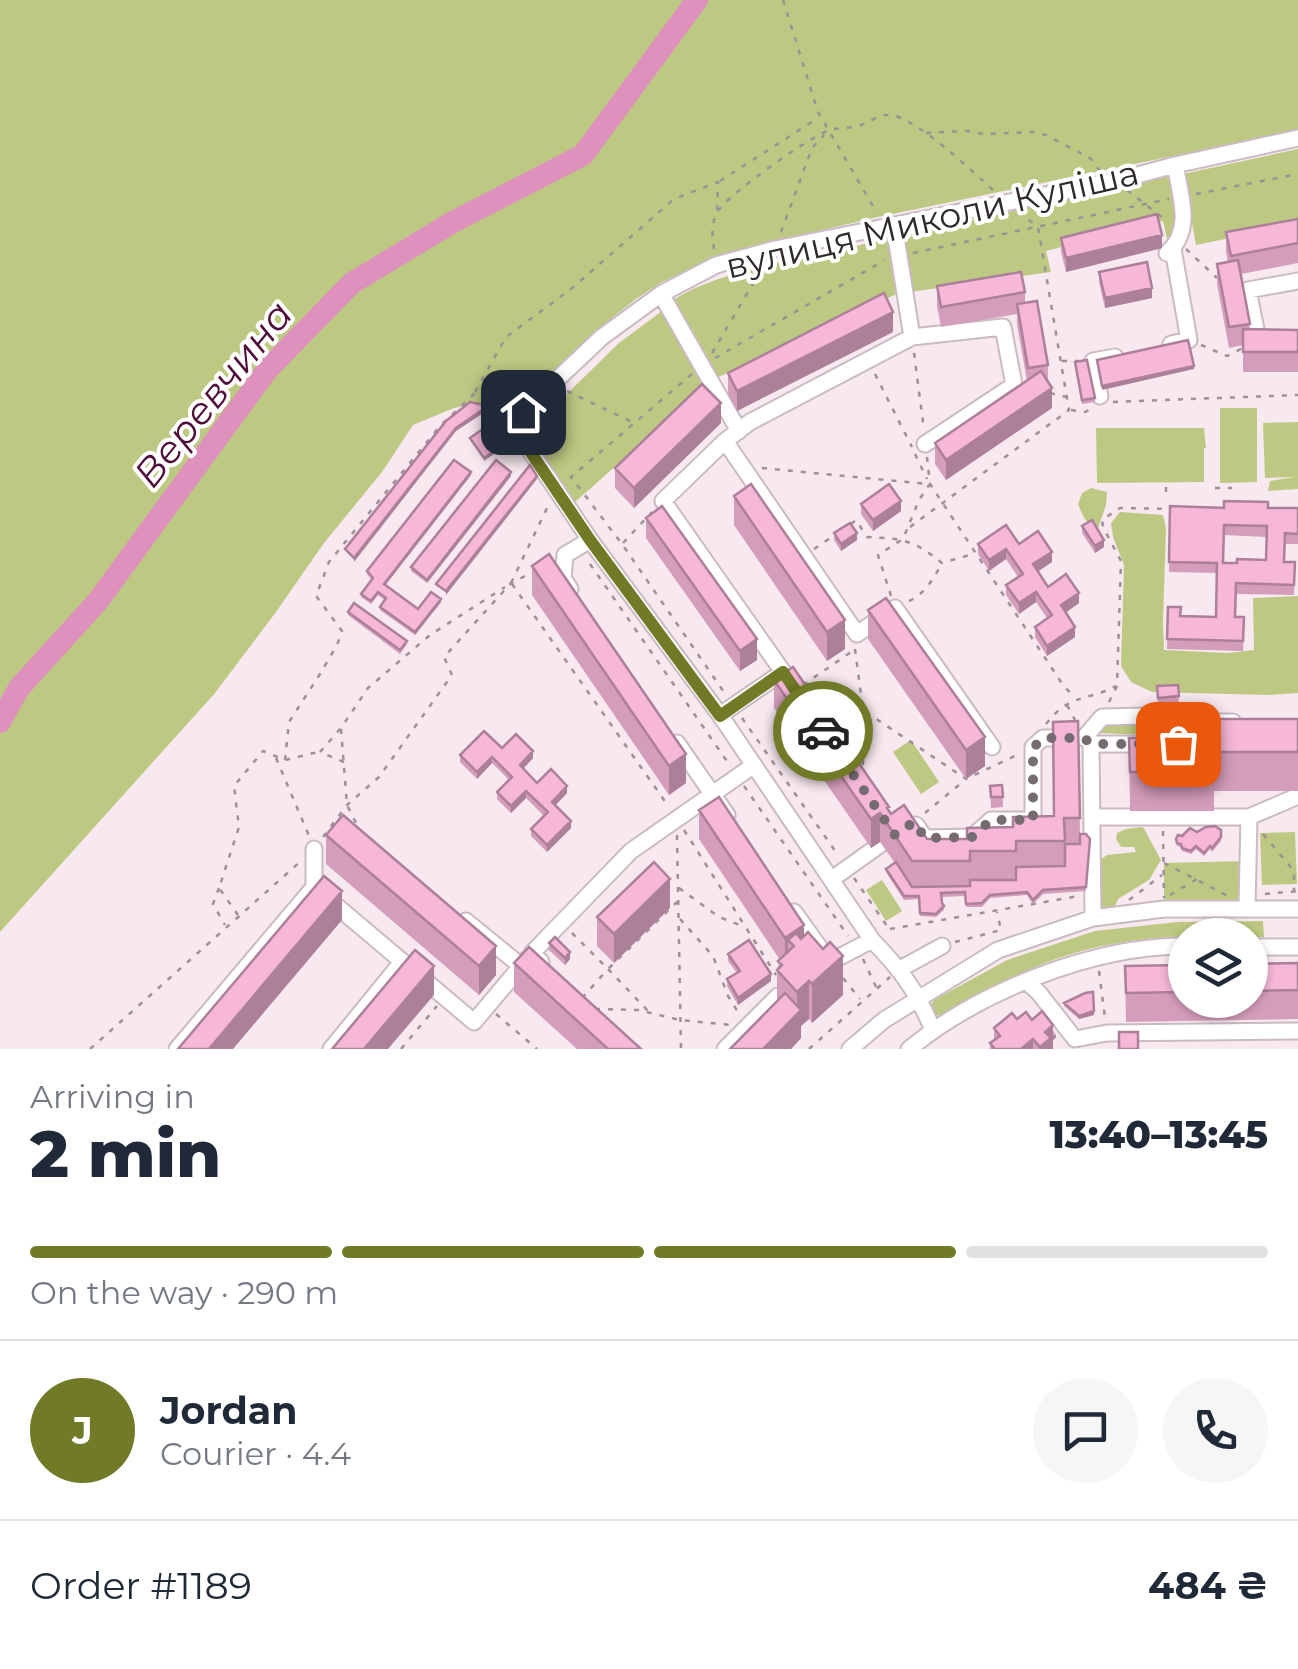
<!DOCTYPE html>
<html lang="en">
<head>
<meta charset="utf-8">
<style>
  :root { --surface:#fff; --page:#f6f6f7; --text:#1f2937; --muted:#747a83; --line:#e0e1e3; --accent:#717b27 }
  body { margin:0; font-family:Montserrat,sans-serif; background:var(--page); color:var(--text); height:100vh; display:flex; flex-direction:column; font-size:38px; white-space:nowrap }
  * { box-sizing:border-box; margin:0 }
  p { font-size:32px; color:var(--muted) }
  .icon { flex:none; width:55px; height:55px; fill:none; stroke:currentColor; stroke-width:2; stroke-linecap:round; stroke-linejoin:round }
  .map { position:relative; height:1049px; overflow:hidden }
  .side { display:flex; flex-direction:column; background:var(--surface); flex:1 }
  .side>* { flex:none }
  .controls { position:absolute; left:1168px; top:918px; display:grid; gap:20px }
  .controls a { display:grid; place-items:center; width:100px; height:100px; border-radius:50%; background:var(--surface); box-shadow:0 2px 8px #0004; font-size:50px }
  .pin { position:absolute; display:grid; place-items:center; width:85px; height:85px; color:#fff; margin:-42px; border-radius:20px; box-shadow:0 5px 15px #0006 }
  .courier { position:absolute; display:grid; place-items:center; width:100px; height:100px; margin:-50px; border:8px solid #717b27; border-radius:50%; background:#fff; color:#222; box-shadow:0 2px 12px #0007 }
  .overview em { font-style:normal; font-weight:800 }
  .overview div { display:flex; flex-direction:column-reverse }
  .overview { display:flex; align-items:center; justify-content:space-between; height:170px; padding:0 30px }
  h1 { font-size:65px; font-weight:800; line-height:75px }
  .bar { display:grid; grid-template-columns:repeat(4,1fr); gap:15px 10px; align-content:center; height:120px; padding:0 30px }
  .bar i { height:12px; border-radius:8px; background:var(--line) }
  .bar .active { background:var(--accent) }
  .bar p { grid-column:span 4 }
  .line { display:flex; align-items:center; gap:25px; padding:0 30px; border-top:2px solid var(--line) }
  .line div { flex:1 }
  .round { display:grid; place-items:center; flex:none; width:105px; height:105px; border-radius:52px; background:var(--page) }
  .map>svg:first-child { display:block }
  .green { fill:#bdc982 }
  .lines { fill:none; stroke-linecap:round; stroke-linejoin:round }
  .river { stroke:#de91bc; stroke-width:22 }
  .minor-casing { stroke:#cabbc3; stroke-width:19 }
  .path { stroke:#9c9197; stroke-width:2.5; stroke-dasharray:5 8; stroke-linecap:butt }
  .minor { stroke:#fff; stroke-width:15 }
  .wall { fill:#d49dbb; fill-rule:evenodd }
  .shaded-wall { fill:#ac8098 }
  .building { fill:#f6b7d9; stroke:#ac8098; stroke-width:2.5; fill-rule:evenodd }
  .done { stroke:#756c71; stroke-width:10; stroke-dasharray:0 18 }
  .route { stroke:#717b27; stroke-width:12 }
  .labels { text-anchor:middle; dominant-baseline:central; stroke-width:8; stroke-linejoin:round; paint-order:stroke }
  .street-label { font-size:35px; fill:#2f292c; stroke:#fff }
  .water-label { font-size:38px; font-style:italic; fill:#510d3a; stroke:#fff }
</style>
</head>
<body>
<div class="map">
<svg width="1298" height="1049" viewBox="0 0 1298 1049">
  <rect width="100%" height="100%" fill="#f8e8f0"/>
  <path class="green" d="M0,0h1298v130l-420,87 -154,36 -62,29 -26,17 -23,18 -104,96 8,32 -3,2 -26,-37 -18,-5 -16,3 -41,17 -31,47 -58,71 -48,69 -61,81 -215,239z
    M1298,149v75l-102,21 -13,-71z
    M1171,176l8,45 -10,27 -6,-27 -117,30 5,21 -141,20 -7,-47 11,-12z
    M878,241l11,1 5,6 7,44 -189,88 -39,-71v-9c50,-32 146,-45 205,-59z
    M662,311l7,3 37,72 -132,117 -39,-57 -3,-11 3,-10 84,-82z
    M1220,408h37v74l-37,1z
    M1298,422v67l-30,2 2,-10 25,-4 -30,1 -2,-55z
    M1096,428h108l2,20h-2v34l-107,1z
    M1091,488l16,4 -1,13 -8,23c-13,-3 -15,-13 -20,-24l4,-11z
    M1120,512l43,3 3,13 -3,93 1,29 64,3 26,-3 -1,-52 45,-2v97l-29,2 -117,-3 -21,-10 -10,-16 3,-101 -11,-28 -2,-14z
    M1182,718l-1,7c-22,12 -56,9 -80,8l1,-13z
    M911,740l28,42 -18,12 -28,-42z
    M1143,827l18,33 -12,20 -31,19 -4,10 -13,2 -4,-9v-40l10,-7 29,-3 -2,-5h-13l-5,-8 1,-6 9,-4z
    M1295,832l2,52 -35,1 -2,-52z
    M1246,861l1,46 -83,2v-46z
    M882,880l20,31 -16,10 -20,-31z
    M1263,921l1,16h-14v-2h-65v2c-48,0 -102,10 -147,29 -34,14 -66,33 -99,50l-8,-3 -1,-7 4,-6 73,-40 88,-29 82,-9z"/>
  <g class="lines">
    <path class="river" d="M0,722l19,-34 79,-87 169,-231 85,-87 101,-61 130,-67 114,-155"/>
    <defs>
      <path id="minor" d="M894,225l18,112
        M1167,253c27,-22 13,-59 8,-88
        M1298,281l-50,9 11,54 39,-4
        M661,294l78,137
        M1171,344l18,-4 -16,-91
        M1100,396l-7,-35 22,-4
        M725,441l25,-19 162,-85 91,-10 11,58 -89,59
        M570,589l-7,-11 2,-23 25,-15
        M783,672l-120,-171 62,-60 132,193 38,-26 97,139
        M720,715l63,-43 5,7
        M1084,738l18,-21 87,-2 9,7
        M677,743l50,72
        M1092,817h157
        M916,825l9,13 47,-1 19,-17h42v-73l10,-9h26
        M832,879l63,-45
        M314,887l160,135 53,-63
        M1247,907l2,-90 49,-21
        M794,912l36,50 42,-22
        M1093,918l-2,-174h87l20,-22h35
        M466,921l55,45
        M1250,947h48
        M541,962l-9,-9 99,-102 123,-86
        M900,969l42,-23
        M1026,981l13,12 36,46 32,-6 191,-2
        M933,1030c-17,-40 -31,-59 -61,-90l-152,-225 -130,-175 -65,-97c-7,-13 -8,-25 3,-36l74,-70 59,-43 55,-29 59,-16 340,-68 60,-16 123,-27
        M177,1049l137,-162v-38
        M331,1049l71,-87
        M725,1049l53,-53
        M850,1049l34,-29 114,-70 95,-32 71,-9h134
        M909,1049c71,-58 184,-103 276,-103"/>
    </defs>
    <use href="#minor" class="minor-casing"/>
    <path class="path" d="M783,0l35,112 59,101
      M926,133l41,-2 16,3 52,-2 11,3 44,23 10,13
      M720,181l98,-63
      M1127,190l41,32
      M1196,194l102,-20
      M781,232l31,-84 12,-13
      M714,249c-2,-12 -3,-27 4,-38 11,-17 92,-75 112,-81 10,-3 21,-1 31,-5 9,-3 18,-11 29,-10 26,2 84,58 105,77
      M1186,249l31,29
      M913,253l256,-54
      M1201,345l26,11 16,-8
      M712,353l52,-88
      M914,353l10,77
      M715,358l170,-98
      M1062,361h17
      M692,374l-121,103 51,67 104,151
      M875,374l37,73
      M567,391l65,31
      M475,392l31,-55 65,-48 103,-90 44,-17 -1,29
      M1050,393l16,4
      M1113,402l185,-7
      M1071,410l14,2 6,-3
      M915,454l12,25
      M927,457l3,27 133,201 12,13
      M762,468l166,16
      M1166,487v11
      M1215,488h17
      M851,524l5,-4 11,17c35,2 46,2 75,26l31,-9
      M910,527l159,-117 -31,-183 -18,-14
      M623,543l29,-31
      M814,549l22,-15
      M590,564l141,203
      M511,583l38,-79
      M512,584l157,223
      M891,596l-13,-41 25,-16 16,-39 10,-15
      M909,601c16,-7 25,-23 33,-38
      M855,649l8,61 103,69 53,-25
      M803,685l51,-35
      M811,695l52,15v59
      M1109,702l8,-16 4,-125 -18,-34 -1,-7 18,-12 52,1
      M1067,705l8,15
      M742,718l96,137
      M1046,724c24,-31 39,-22 70,-38
      M341,729l6,76 12,24
      M276,758l34,80
      M285,760l4,-38 31,-48 17,-29 5,-14 -26,-35 13,-34 111,-136 35,-33 32,18
      M344,762l-24,-10 21,-24 27,-40 62,-53 75,-48
      M744,786l104,150
      M925,813l40,-33
      M684,830l92,145
      M1163,831l1,67
      M1263,834l31,37v19
      M677,835l4,214
      M323,837l24,-32 32,-28 73,-102 -8,-18 67,-74 22,-11
      M1164,863l64,33
      M854,878l35,51
      M219,888l-6,16 12,21
      M679,888l40,29 26,10
      M1265,894l33,-3
      M1170,895l27,-16
      M1129,900l33,-25
      M238,915l-19,-27 20,-61 -5,-41 29,-35 22,9 33,-8
      M680,919l33,37 15,40 13,21
      M890,929l189,-33
      M572,933l36,36 69,-67
      M955,942l46,-12 -4,-18
      M863,959l13,28
      M1099,971l6,47
      M843,978l17,21
      M582,998l26,-29 40,42
      M595,1009l43,1 42,10 50,5
      M496,1014l41,35
      M90,1049l211,-188
      M401,1049l36,-43
      M809,1049l81,-72"/>
    <use href="#minor" class="minor"/>
  </g>
  <path class="wall" d="M1298,219v44l-57,11 9,55 48,1v42h-55v-27l-14,3 -12,-64v-20l11,-2 -2,-10v-20z
    M1061,238l101,10 -96,24 -5,-20z
    M1099,272l53,26 -47,10 -6,-26z
    M937,286l88,6v11l23,62v17l4,26 -106,72 -11,-16v-21l92,-62 -10,-57v-10l-76,13 -4,-21z
    M893,332l-156,79 -9,-18v-20z
    M1075,365l20,33v4l-13,2z
    M721,423l-87,85 -19,-20v-20z
    M471,475l-86,110 33,24 23,-7 -26,33 -35,-25v-3l5,-7 -7,-5 -7,9 -10,-7v-3l11,-14 -5,-6v-3z
    M511,476l-84,107 -16,-12v-4z
    M734,496l111,153 -18,12 -93,-136z
    M861,504l40,7 -28,20 -12,-17z
    M1170,506l128,2v36h-13v18h10l-1,33 -58,-1 -1,23h9l-1,34 -76,-2 1,-42 12,9 36,1 1,-44 -48,-1zM1224,535l43,2 -1,23 -43,3z
    M646,518l111,142 -17,11 -94,-133z
    M1082,526l22,21 -9,6 -13,-20z
    M834,533l23,7 -16,11 -7,-11z
    M978,544h41l33,18 -14,9 10,16 31,16 -14,10 10,24 -28,19 -12,-19v-10l12,-9 -11,-16 -17,12 -13,-19v-10l12,-8 -12,-18 -17,12 -11,-17z
    M532,566l154,217 -17,12 -137,-200z
    M868,610l117,156 -19,13 -98,-140z
    M348,612l59,32 -7,10 -52,-39z
    M774,680l117,134 36,25h40l87,-23 24,-95 2,113h6v57l-43,3 -10,10 -6,-9 -37,3 -8,9h-16l-1,-11 -24,1 3,13 -8,7 -16,-1 -1,-17 -15,1 -18,-28v-3l9,-6 -15,-21 -9,6 -97,-140z
    M1178,685l1,22 -21,1 -1,-22z
    M1298,719v72h-84v20h-84l-1,-73h85z
    M502,748l31,10 -10,11 14,14 30,10 -12,12 16,23 -24,24 -16,-16v-7l13,-13 -18,-18 -15,15 -14,-14v-7l12,-12 -17,-17 -15,16 -17,-17v-7z
    M1002,785l1,22 -12,1 -1,-22z
    M699,810l105,126 39,59 -31,28 -3,-4 -8,7v12l-10,11h-61l47,-48v-31l3,-10 -81,-121z
    M1221,830v11l-9,11 -2,-3 -6,7 -8,-7 -5,5 -9,-3 -1,-4 -4,-1 -1,-4 6,-6z
    M326,835l170,140 -17,20 -153,-131z
    M670,908l-56,55 -17,-17v-29z
    M549,943l21,16 -5,6 -16,-15z
    M728,954l43,27 -33,24 -11,-19v-7l10,-6 -9,-12z
    M514,963l127,86h-64l-63,-57z
    M1298,963v56l-172,3 -1,-56 60,-1v35h65v-36z
    M1064,1003l30,12 -15,4 -15,-13z
    M1017,1019l36,11 3,7 -3,3v9h-63v-6l4,-3v-12z"/>
  <path class="shaded-wall" d="M1162,235v13l-96,24v-14z
    M1152,288v10l-47,10v-10z
    M893,312v20l-156,79v-20z
    M1194,366v3l-92,21v-4z
    M1052,388v20l-106,72v-20z
    M721,403v20l-87,85v-20z
    M488,406v4l-32,21 -102,131v-4l102,-130z
    M511,439v3l-27,19v-3z
    M471,472v3l-87,112v-3z
    M511,472v4l-84,107v-3z
    M537,476v3l-91,116v-4z
    M901,501v10l-28,20v-11z
    M857,533v7l-16,11v-7z
    M1104,540v7l-9,6v-7z
    M1006,549v10l-17,12v-11z
    M1052,552v10l-19,13v-11z
    M1036,592v10l-17,12v-11z
    M1079,593v10l-18,13v-11z
    M441,599v3l-26,33v-3z
    M845,620v29l-18,12v-29z
    M1075,627v10l-28,19v-10z
    M757,639v21l-17,11v-20z
    M985,737v29l-19,13v-29z
    M533,751v7l-13,14v-7z
    M686,754v29l-17,12v-29z
    M492,757v6l-15,16v-7z
    M567,786v7l-15,16v-7z
    M526,791v7l-15,15v-7z
    M880,813v29l-9,6v-29z
    M571,821v7l-24,24v-7z
    M670,879v29l-56,55v-29z
    M342,891v29l-109,129h-24z
    M804,925v29l-16,-14v25l-3,2v-29z
    M496,946v29l-17,20v-29z
    M570,952v7l-5,6v-7z
    M843,956v39l-31,28v-39z
    M434,966v29l-46,54h-24z
    M771,974v7l-33,24v-7z
    M809,981v38l-8,7v12l-10,11h-28l34,-35v-22z
    M1094,1011v4l-15,4v-3z
    M1053,1025v12l3,-3v3l-3,3v9h-13l5,-17z
    M1033,1039v10h-12z"/>
  <path class="building" d="M1157,214l5,21 -96,23 -5,-20z
    M1298,219v24l-67,13 -5,-24z
    M1238,260l12,64 -21,3 -12,-63z
    M1147,262l5,26 -47,10 -6,-26z
    M1021,272l4,20 -84,15 -4,-21z
    M884,293l9,19 -156,79 -9,-18z
    M1037,301l11,64 -20,3 -11,-64z
    M1243,329l55,1v22h-55z
    M1188,340l6,26 -92,20 -5,-26z
    M1087,360l8,38 -13,2 -7,-38z
    M1041,371l11,17 -106,72 -11,-17z
    M702,384l19,19 -87,85 -19,-20z
    M470,402l18,4 -32,22 -102,130 -9,-9 101,-128z
    M497,419l14,20 -27,19 -14,-20z
    M454,460l17,12 -87,112 34,25 13,-17 10,7 -26,33 -35,-25 6,-9 -8,-6 -7,9 -10,-7 12,-16 -6,-7z
    M496,460l15,12 -84,108 -16,-13z
    M530,465l7,11 -91,115 -10,-7z
    M751,484l94,136 -18,12 -93,-136z
    M889,484l12,17 -28,19 -12,-16z
    M1224,501l44,1v6h30v26l-13,-1 -1,29h11l-1,23 -58,-2 -1,34h9l-1,24 -76,-2 1,-32h13l-1,9 36,1 1,-54 -48,-1 1,-56 54,2zM1224,525l43,1 -1,34 -29,-1v4h-14z
    M662,506l95,133 -17,12 -94,-133z
    M1092,520l12,20 -9,6 -13,-20z
    M850,523l7,10 -16,11 -7,-11z
    M1006,525l13,19 19,-13 14,21 -19,12 15,23 18,-13 13,19 -18,12 14,22 -28,19 -12,-19 17,-12 -16,-23 -17,11 -13,-18 17,-11 -17,-25 -17,11 -11,-16z
    M549,554l137,200 -17,12 -137,-200z
    M886,598l99,139 -19,13 -98,-140z
    M354,603l53,38 -7,9 -52,-38z
    M793,667l96,140 -2,1 4,6 13,-9 23,34h40v-11l46,-1v-10l41,-1 -1,-94 25,-1 2,97h-16l1,23h-49v10h-46v10h-58l-32,-48 -9,6 -97,-139z
    M1178,685l1,11 -21,2 -1,-12z
    M1214,719h84v33h-84v20h-84l-1,-34h85z
    M484,731l18,17 14,-14 17,17 -13,14 17,18 14,-14 16,17 -15,16 19,19 -24,24 -16,-16 17,-17 -22,-21 -15,15 -14,-14 15,-15 -20,-20 -15,15 -17,-17z
    M1002,785l1,12h-12l-1,-11z
    M719,797l85,128 -19,13 -86,-128z
    M343,815l153,131 -17,20 -153,-131z
    M1215,826l6,4v7l-9,11 -2,-2 -6,7 -8,-7 -5,5 -9,-3 -1,-4 -4,-1 -1,-4 2,-4 4,1 8,-8 7,4 9,-5z
    M1080,834h6l4,5 -4,48 -43,3 -10,10 -6,-8 -37,3 -8,8 -16,1 -1,-12 -24,1 1,10 2,3 -8,8 -16,-1 -1,-17h-15l-18,-27 10,-7 16,25 58,-1v-6h46v-13l49,-1v-22h15z
    M654,862l16,17 -56,55 -17,-17z
    M324,876l18,15 -133,158h-31z
    M808,932l15,17 7,-7 13,14 -31,28 -3,-3 -12,11 -20,-22 5,-5 -4,-4 16,-15 -6,-6 8,-7 5,6z
    M555,937l15,15 -5,6 -16,-15z
    M749,940l22,34 -33,24 -11,-19 13,-8 -12,-17z
    M529,947l112,102h-33l-94,-86z
    M415,950l19,16 -70,83h-32z
    M1298,963v27l-48,1v-27z
    M1185,965v27l-59,1 -1,-27z
    M1093,992l1,19 -15,5 -15,-13 21,-10z
    M785,993l16,17 -38,39h-33z
    M1042,1011l11,14 -8,7 6,6 -11,9 -7,-8 -12,10h-26l-5,-6 10,-7 -6,-8 18,-15 5,6 9,-7 6,8z
    M1119,1032h19v17h-19z"/>
  <g class="lines">
    <path class="done" d="M823,731l72,104 19,-13 11,16 47,-1 19,-17h42v-72l10,-10h41l7,6h87"/>
    <path class="route" d="M523,412l-4,14 6,18 65,96 130,176 63,-44 40,59"/>
  </g>
  <g class="labels">
    <g class="street-label">
      <text transform="translate(932 219) rotate(-13)">вулиця Миколи Куліша</text>
    </g>
    <g class="water-label">
      <text transform="translate(213 394) rotate(-51)">Веревчина</text>
    </g>
  </g>
</svg>
<div class="controls">
<a><svg class="icon" aria-label="layers" viewBox="0 0 24 24"><path d="M12 4l9 5-9 5-9-5zM3 14l9 5 9-5"/></svg></a>
</div>
<div class="pin" style="left:1178px;top:744px;background:#ea580c"><svg class="icon" aria-label="bag" viewBox="0 0 24 24"><path d="M5 8h14l-1 12H6zM9 8a3 3 0 0 1 6 0"/></svg></div>
<div class="pin" style="left:523px;top:412px;background:#1f2937"><svg class="icon" aria-label="home" viewBox="0 0 24 24"><path d="M3 11l9-7 9 7M6 9v11h12V9"/></svg></div>
<div class="courier" style="left:823px;top:731px"><svg class="icon" aria-label="car" viewBox="0 0 24 24"><path d="M5 17H2v-5l4-1 3-4h7l3 4 3 1v5h-3M9 17h6M6 11h13"/><circle cx="7" cy="17" r="2"/><circle cx="17" cy="17" r="2"/></svg></div>
</div>
<section class="side">
<div class="overview"><div><h1>2 min</h1><p>Arriving in</p></div><em>13:40–13:45</em></div>
<div class="bar"><i class="active"></i><i class="active"></i><i class="active"></i><i></i><p>On the way · 290 m</p></div>
<div class="line" style="height:180px"><b class="round" style="background:var(--accent);color:#fff">J</b><div><b>Jordan</b><p>Courier · 4.4</p></div><a class="round"><svg class="icon" aria-label="chat" viewBox="0 0 24 24"><path d="M4 5h16v11H9l-5 4z"/></svg></a><a class="round"><svg class="icon" aria-label="phone" viewBox="0 0 24 24"><path d="M5 4h4l2 5-3 2q2 4 5 5l2-3 5 2v4C11 20 4 13 5 4z"/></svg></a></div>
<div class="line" style="height:130px"><div>Order #1189</div><b>484 ₴</b></div>
</section>
</body>
</html>
